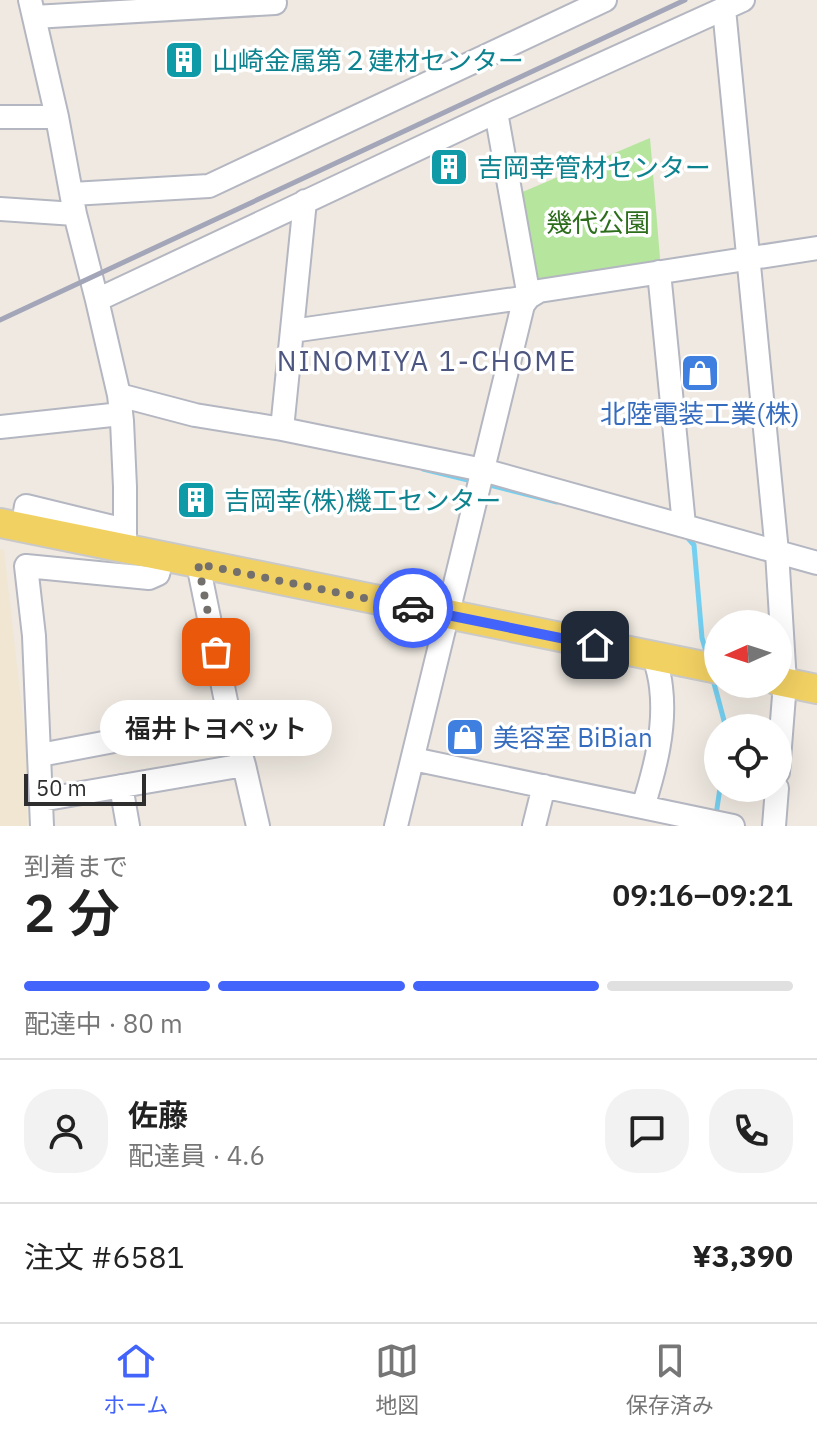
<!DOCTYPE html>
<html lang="ja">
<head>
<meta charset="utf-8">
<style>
  :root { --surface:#fff; --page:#f2f2f2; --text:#222; --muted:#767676; --line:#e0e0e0; --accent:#4264fb }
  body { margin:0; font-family:"IBM Plex Sans","Noto Sans JP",sans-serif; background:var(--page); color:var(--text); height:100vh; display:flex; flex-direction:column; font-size:30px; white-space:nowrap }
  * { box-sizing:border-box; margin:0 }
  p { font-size:26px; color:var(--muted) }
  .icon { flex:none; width:44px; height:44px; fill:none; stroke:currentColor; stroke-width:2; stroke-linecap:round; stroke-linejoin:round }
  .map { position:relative; height:826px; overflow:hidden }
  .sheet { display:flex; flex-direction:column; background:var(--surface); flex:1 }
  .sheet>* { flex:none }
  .needle { width:52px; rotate:267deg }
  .controls { position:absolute; left:704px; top:610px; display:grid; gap:16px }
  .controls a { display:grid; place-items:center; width:88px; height:88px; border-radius:50%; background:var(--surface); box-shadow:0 8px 32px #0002; font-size:40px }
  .scale { position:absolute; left:24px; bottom:20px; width:122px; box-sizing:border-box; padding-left:8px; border:4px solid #2e2e2e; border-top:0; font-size:22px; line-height:28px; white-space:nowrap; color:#2e2e2e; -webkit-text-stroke:6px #fff; paint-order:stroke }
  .pin { position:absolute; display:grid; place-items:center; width:68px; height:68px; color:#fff; margin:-34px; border-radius:16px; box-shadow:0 4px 12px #0006 }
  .courier { position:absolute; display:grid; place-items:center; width:80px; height:80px; margin:-40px; border:6px solid #4264fb; border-radius:50%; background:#fff; color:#222; box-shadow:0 2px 10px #0007 }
  .bubble { position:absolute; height:56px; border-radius:28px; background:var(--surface); box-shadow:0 8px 32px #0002; font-size:26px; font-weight:600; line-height:56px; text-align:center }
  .headline em { font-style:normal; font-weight:600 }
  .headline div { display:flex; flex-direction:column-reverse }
  .headline { display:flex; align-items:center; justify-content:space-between; height:136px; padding:0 24px }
  h1 { font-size:52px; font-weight:600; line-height:60px }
  .bar { display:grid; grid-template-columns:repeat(4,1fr); gap:12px 8px; align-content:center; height:96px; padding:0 24px }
  .bar i { height:10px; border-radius:6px; background:var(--line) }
  .bar .on { background:var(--accent) }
  .bar p { grid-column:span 4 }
  .line { display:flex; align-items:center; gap:20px; padding:0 24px; border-top:2px solid var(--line) }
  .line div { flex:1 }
  .round { display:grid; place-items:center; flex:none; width:84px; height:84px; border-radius:32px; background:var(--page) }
  .menu { display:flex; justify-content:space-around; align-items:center; height:112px; border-top:2px solid var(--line); background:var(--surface); font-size:22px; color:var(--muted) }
  .menu a { display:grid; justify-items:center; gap:4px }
  .menu .on { color:var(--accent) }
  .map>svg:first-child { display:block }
  .education { fill:#f0e6d1 }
  .green { fill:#b6e59e }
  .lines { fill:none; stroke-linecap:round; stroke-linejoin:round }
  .stream { stroke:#75cff0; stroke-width:5 }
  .minor-casing { stroke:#b4b7c1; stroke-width:26 }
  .major-casing { stroke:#c9c9c9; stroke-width:32 }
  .minor { stroke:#fff; stroke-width:22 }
  .major { stroke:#f2d163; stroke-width:28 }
  .rail { stroke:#a3a6b8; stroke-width:5 }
  .done { stroke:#726f6d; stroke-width:8; stroke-dasharray:0 14.4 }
  .route { stroke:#4264fb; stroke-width:10 }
  .labels { text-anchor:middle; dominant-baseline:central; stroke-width:7; stroke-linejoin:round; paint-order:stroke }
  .culture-label { font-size:26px; fill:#0d838f; stroke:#fff; text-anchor:start }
  .park-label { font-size:26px; fill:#2c6e1b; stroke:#fff }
  .shop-label { font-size:26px; fill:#366cbe; stroke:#fff }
  .neighbourhood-label { font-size:28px; letter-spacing:2px; fill:#4d5680; stroke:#fff }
</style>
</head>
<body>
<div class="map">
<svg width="817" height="826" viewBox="0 0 817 826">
  <rect width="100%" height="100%" fill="#efe9e1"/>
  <path class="education" d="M0,549l4,1 23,205v71h-27z"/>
  <path class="green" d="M650,138l11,132 -129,19 -19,-93z"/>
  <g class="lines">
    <path class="stream" d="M423,469l49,12
      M486,484l71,18
      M686,536l8,9 8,93 6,20
      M712,676l14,52
      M716,815l4,-27"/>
    <defs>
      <path id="minor" d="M30,0l27,117 18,97 22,86 22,95 3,26 3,66v62
        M724,9l53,543 8,131 -7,89
        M34,17l241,-14
        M0,117h57
        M72,194l137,-8 396,-186
        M0,209l75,5
        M659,272l25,253
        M97,300l399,-188 247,-112
        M292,331l237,-34 -33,-185
        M119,395l76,20 87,14 201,41 334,93
        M0,427l121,-13
        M282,429l23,-228
        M25,512l1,-6 99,24
        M198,564l30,147 16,54 14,61
        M40,755l190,-36
        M413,759l320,67
        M121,786l7,40
        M41,800l203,-35
        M643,807c12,-38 23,-79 18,-120 -1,-10 -4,-21 -7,-31
        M42,826l-8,-190 -8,-70 123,12 9,-4 5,-18
        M396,826l127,-521 6,-8 10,-6 278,-43
        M534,826l10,-40
        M774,826l3,-38"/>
      <path id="major" d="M0,523l718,146
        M778,681l39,8"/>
    </defs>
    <use href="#minor" class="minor-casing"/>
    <use href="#major" class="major-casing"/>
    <use href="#minor" class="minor"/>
    <use href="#major" class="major"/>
    <path class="rail" d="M0,320l685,-320"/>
  </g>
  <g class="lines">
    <path class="done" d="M216,652l-18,-88 215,44"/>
    <path class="route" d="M413,608l182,37"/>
  </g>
  <defs>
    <symbol id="building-square" viewBox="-11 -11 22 22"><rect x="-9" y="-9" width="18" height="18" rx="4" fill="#0f9aa8" stroke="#fff"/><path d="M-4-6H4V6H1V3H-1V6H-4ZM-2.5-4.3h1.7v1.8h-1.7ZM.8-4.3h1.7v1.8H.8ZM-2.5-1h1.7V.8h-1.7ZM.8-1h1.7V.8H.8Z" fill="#fff"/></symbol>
    <symbol id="shop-square" viewBox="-11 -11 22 22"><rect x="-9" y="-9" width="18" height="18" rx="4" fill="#3f7fe0" stroke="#fff"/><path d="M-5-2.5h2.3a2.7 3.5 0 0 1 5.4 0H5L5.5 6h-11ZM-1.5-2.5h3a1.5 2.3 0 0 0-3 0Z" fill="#fff"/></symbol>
  </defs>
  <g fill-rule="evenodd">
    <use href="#building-square" x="162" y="38" width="44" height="44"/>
    <use href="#building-square" x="427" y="145" width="44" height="44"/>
    <use href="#shop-square" x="678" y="351" width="44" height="44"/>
    <use href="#building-square" x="174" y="478" width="44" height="44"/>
    <use href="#shop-square" x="443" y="715" width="44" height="44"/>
  </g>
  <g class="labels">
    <g class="culture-label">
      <text x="212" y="60">山崎金属第２建材センター</text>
      <text x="477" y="167">吉岡幸管材センター</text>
      <text x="224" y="500">吉岡幸(株)機工センター</text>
    </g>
    <g class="park-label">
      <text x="598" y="222">幾代公園</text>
    </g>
    <g class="shop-label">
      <text x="700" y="413">北陸電装工業(株)</text>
      <text x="493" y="737" text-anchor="start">美容室 BiBian</text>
    </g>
    <g class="neighbourhood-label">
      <text x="427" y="360">NINOMIYA 1-CHOME</text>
    </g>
  </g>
</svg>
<div class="controls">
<a><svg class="needle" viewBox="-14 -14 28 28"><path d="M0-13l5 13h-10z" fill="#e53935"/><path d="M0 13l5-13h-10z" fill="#767676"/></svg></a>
<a><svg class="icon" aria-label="locate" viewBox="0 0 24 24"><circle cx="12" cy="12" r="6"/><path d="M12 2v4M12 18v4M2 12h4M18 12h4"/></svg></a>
</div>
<div class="scale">50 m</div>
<div class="pin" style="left:216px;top:652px;background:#ea580c"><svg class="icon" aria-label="bag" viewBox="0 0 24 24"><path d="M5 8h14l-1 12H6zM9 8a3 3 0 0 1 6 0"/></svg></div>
<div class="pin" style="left:595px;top:645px;background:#1f2937"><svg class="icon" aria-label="home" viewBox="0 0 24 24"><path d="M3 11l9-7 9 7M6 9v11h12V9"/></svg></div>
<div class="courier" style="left:413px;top:608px"><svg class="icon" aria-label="car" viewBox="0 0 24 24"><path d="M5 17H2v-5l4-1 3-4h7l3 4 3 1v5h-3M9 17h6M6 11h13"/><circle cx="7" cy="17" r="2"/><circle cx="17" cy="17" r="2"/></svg></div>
<div class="bubble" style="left:100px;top:700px;width:232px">福井トヨペット</div>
</div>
<section class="sheet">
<div class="headline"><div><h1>2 分</h1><p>到着まで</p></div><em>09:16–09:21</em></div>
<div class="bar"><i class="on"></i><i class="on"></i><i class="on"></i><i></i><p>配達中 · 80 m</p></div>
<div class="line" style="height:144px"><a class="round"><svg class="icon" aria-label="person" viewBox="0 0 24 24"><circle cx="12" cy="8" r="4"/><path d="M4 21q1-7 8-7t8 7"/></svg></a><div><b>佐藤</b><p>配達員 · 4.6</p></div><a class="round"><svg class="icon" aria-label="chat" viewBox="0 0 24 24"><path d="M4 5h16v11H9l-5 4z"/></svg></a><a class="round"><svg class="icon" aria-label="phone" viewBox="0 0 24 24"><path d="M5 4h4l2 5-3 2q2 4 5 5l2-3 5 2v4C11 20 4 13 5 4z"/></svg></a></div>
<div class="line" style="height:104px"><div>注文 #6581</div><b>¥3,390</b></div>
</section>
<nav class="menu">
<a class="on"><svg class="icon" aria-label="home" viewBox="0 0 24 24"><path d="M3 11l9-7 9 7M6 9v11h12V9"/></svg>ホーム</a>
<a><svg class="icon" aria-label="map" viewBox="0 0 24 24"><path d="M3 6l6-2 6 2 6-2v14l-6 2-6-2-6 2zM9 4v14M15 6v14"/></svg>地図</a>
<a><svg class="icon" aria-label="saved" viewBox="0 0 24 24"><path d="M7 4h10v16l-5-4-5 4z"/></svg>保存済み</a>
</nav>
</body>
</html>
